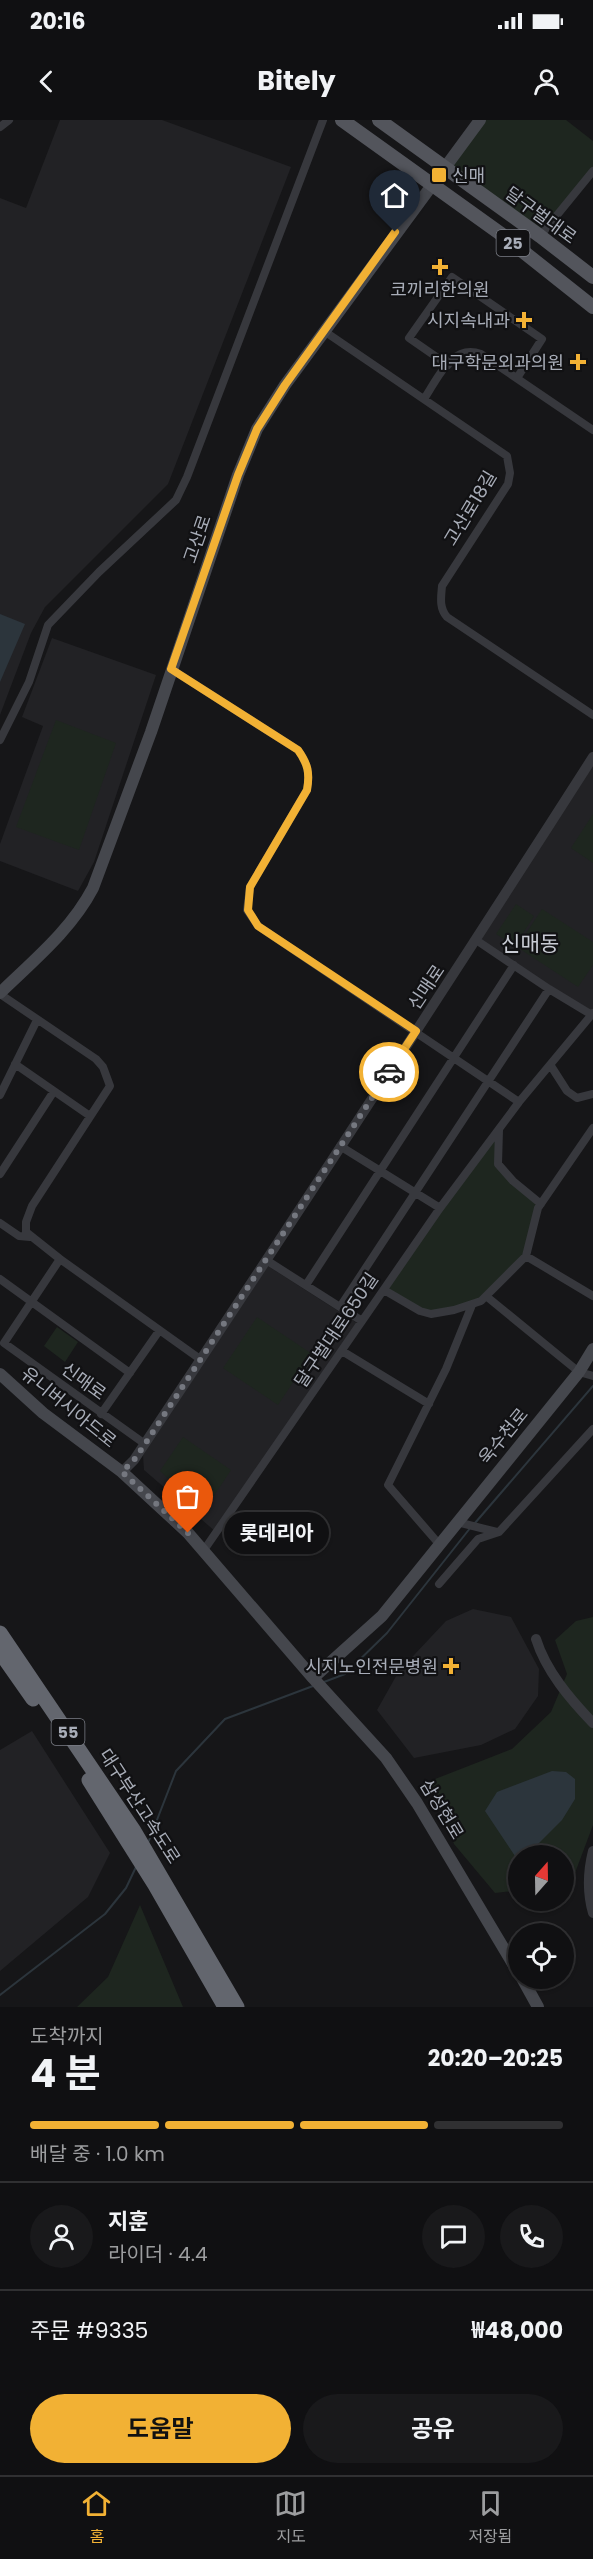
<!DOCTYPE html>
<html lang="ko">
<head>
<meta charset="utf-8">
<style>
  :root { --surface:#101012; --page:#19191b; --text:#f1f3f6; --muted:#9c9d9f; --line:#303032; --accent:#f2b134 }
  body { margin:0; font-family:Poppins,"Noto Sans KR",sans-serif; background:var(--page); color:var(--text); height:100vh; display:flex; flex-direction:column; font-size:22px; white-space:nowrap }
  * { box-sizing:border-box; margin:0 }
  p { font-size:20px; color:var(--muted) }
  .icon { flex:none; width:33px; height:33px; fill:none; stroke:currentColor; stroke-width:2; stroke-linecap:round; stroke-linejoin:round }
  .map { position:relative; height:1887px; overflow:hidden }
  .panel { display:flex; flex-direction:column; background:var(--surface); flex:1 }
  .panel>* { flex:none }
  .needle { width:39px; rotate:20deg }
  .tools { position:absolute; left:508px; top:1725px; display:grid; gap:12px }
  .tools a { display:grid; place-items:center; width:66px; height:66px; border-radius:50%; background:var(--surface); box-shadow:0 2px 4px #0004,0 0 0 2px var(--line); font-size:30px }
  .pin { position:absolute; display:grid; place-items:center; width:51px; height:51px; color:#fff; margin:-62px -26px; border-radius:50% 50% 50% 0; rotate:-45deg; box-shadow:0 0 6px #0007 }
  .pin .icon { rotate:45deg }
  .courier { position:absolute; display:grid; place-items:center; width:60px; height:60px; margin:-30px; border:4px solid #f2b134; border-radius:50%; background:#fff; color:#222; box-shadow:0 2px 8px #0007 }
  .bubble { position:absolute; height:42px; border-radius:21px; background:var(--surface); box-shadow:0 2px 4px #0004,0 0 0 2px var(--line); font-size:20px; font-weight:700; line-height:42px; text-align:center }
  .overview em { font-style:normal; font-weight:700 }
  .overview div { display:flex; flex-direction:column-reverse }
  .overview { display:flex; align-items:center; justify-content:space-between; height:102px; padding:0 30px }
  h1 { font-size:39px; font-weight:700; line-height:45px }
  .bar { display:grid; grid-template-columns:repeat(4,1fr); gap:9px 6px; align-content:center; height:72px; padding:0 30px }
  .bar i { height:8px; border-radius:4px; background:var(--line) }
  .bar .current { background:var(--accent) }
  .bar p { grid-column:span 4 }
  .line { display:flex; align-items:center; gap:15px; padding:0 30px; border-top:2px solid var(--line) }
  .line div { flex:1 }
  .round { display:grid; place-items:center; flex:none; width:63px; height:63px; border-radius:32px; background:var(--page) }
  .action { display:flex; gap:12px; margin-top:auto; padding:12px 30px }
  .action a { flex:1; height:69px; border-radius:36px; background:var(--accent); color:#111; font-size:24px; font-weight:700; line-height:69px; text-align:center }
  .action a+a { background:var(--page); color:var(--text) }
  .status { display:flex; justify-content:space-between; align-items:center; height:42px; padding:0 30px; background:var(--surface); direction:ltr }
  .status svg { height:16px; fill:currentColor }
  header { display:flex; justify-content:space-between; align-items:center; height:78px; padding:0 30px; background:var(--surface); font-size:27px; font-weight:700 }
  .menu { display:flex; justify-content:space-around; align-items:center; height:84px; border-top:2px solid var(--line); background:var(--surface); font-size:16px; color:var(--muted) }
  .menu a { display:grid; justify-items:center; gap:3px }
  .menu .current { color:var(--accent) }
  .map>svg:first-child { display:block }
  .built { fill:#222225 }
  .green { fill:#1e261f }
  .water { fill:#2c353c }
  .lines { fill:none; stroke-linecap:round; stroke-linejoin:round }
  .stream { stroke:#2c353c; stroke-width:2 }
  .minor { stroke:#37383d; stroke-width:8 }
  .tertiary { stroke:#37383d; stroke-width:10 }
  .secondary { stroke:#45474d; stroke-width:12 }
  .primary { stroke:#53555c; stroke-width:14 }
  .motorway { stroke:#63666e; stroke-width:15 }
  .done { stroke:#757880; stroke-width:6; stroke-dasharray:0 10.8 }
  .route { stroke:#f2b134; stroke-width:8 }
  .poi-dot { fill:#f2b134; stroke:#111113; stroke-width:2 }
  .labels { text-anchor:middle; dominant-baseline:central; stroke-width:4.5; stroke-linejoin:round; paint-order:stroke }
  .shield { fill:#111113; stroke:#7b7e86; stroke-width:1.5 }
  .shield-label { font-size:16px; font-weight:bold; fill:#a8adb8 }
  .poi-label { font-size:18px; fill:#a8adb8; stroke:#111113; text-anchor:end }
  .street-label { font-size:18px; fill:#a8adb8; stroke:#111113 }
  .quarter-label { font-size:21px; fill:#c9ccd4; stroke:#111113 }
</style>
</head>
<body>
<div class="status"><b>20:16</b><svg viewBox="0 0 49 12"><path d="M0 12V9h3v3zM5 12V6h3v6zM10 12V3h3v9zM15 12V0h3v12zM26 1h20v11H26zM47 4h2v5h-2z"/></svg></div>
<header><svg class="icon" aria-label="back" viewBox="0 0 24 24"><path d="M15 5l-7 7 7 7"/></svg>Bitely<svg class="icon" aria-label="person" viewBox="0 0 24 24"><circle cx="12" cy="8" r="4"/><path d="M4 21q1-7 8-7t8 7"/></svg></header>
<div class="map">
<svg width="593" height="1887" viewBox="0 0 593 1887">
  <rect width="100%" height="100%" fill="#161618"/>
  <path class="built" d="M60,0h102l129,47 -123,317 -123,123 -14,26 -31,82v-517l26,10z
    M52,518l104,37 -62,187 -16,29 -78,-30v-17l43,-118 -21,-9z
    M593,637v256l-117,-73z
    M268,1146l89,57 -141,209 -72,-62 -1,-15z
    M473,1489l38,8 28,52 -1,27 -23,33 -34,16 -67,13 -37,-48 22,-39 47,-50z
    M32,1611l78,122 -22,44 -88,74v-221z"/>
  <path class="green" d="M480,0h86l27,21v30l-53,65 -96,-69z
    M56,600l60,23 -37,107 -63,-23z
    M593,694v49l-22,-15z
    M516,784l18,12 -19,30 -19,-12z
    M542,789l51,33v23l-15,22 -61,-40z
    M495,1015l3,29 40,37 -12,55 -45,45 -50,13 -47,-24z
    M257,1197l55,37 -34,51 -55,-37z
    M57,1207l21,15 -13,20 -21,-16z
    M183,1317l48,33 -27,41 -44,-40z
    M593,1497v208l-21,56 -8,1v-26h-45v34l-24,3 -41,-49 -24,-63 82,-32 39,-37 16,-38 -12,-34 21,-19z
    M140,1785l43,102h-106l31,-30z"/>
  <path class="water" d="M0,494l25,10 -25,58z
    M552,1651l14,1 9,7v20l-13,21 -35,35 -8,1v6l-34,-51 12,-19z"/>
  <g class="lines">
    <path class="stream" d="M475,1403l118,-137
      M324,1562l21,-8 42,-41 84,-106
      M148,1723l28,-72 49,-52 88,-33
      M0,1875l105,-81 21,-26 10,-21"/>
    <path class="minor" d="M0,7l9,-7
      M540,116l53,-65
      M324,211l183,125 3,17 -2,11 -66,102c-1,11 -3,22 5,31l146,98
      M448,245l-39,-27 43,-61 90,62 -25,39
      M424,279c14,-21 28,-56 57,-45l112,76
      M171,549l127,81c10,14 12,23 9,40l-57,97 -3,23 11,16 261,176
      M0,620l29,-58 19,-57 51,-53 77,-72 11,-23 136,-357
      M476,820l73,49 43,26
      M0,874l96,65 7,8 7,19 -78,120 -6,16v10l34,27 140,100
      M15,944l75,52
      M551,946l16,25 10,7 16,-4
      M0,975l37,-75
      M499,1010l-1,34 15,17 28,23
      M340,1026l100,62
      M0,1054l54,-83
      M0,1103l19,13 11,1
      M526,1136l67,40
      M60,1139l-56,84 141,101
      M266,1140l96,61
      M0,1159l130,94
      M306,1165l208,-320
      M384,1170l36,21 11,3 23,-4 27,-9 45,-45 12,-48 55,-80
      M486,1176l93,76 14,4
      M340,1187l209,-318
      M342,1231l87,53
      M101,1294l58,-83
      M457,1402l40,10
      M439,1424l-51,-59 58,-116 26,-64
      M204,1430l236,-342 79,-106 74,-89
      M439,1464l39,-45 21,-7 94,-103"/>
    <path class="tertiary" d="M122,1352l12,-12c155,-233 308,-467 459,-703
      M536,1519c10,32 34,60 57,84
      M593,1731c-5,20 -6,41 0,62"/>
    <path class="secondary" d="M0,873c34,-33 71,-63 93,-105l58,-156 87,-257 19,-46 28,-44 195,-265
      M0,1254l43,39 79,59 66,61 125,145 73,80 31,45 102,171
      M313,1558l69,-62 197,-244 14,-23
      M522,1858l16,29"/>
    <path class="primary" d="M342,0l159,114 92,73
      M379,0l161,116 53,41"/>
    <path class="motorway" d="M0,1513l134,198 103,176
      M0,1532l33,47
      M89,1660l66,105 70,122"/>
  </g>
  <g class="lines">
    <path class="done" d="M188,1413l-66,-61 12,-12 11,-16 244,-372"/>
    <path class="route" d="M389,952l27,-41 -158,-105 -10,-16 2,-23 57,-97c3,-17 1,-26 -9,-40l-127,-81 67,-194 19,-46 28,-44 110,-153"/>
  </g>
  <g class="poi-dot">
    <rect x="431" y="47" width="16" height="16" rx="3"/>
    <path d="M437 138h6v6h6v6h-6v6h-6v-6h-6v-6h6z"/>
    <path d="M521 191h6v6h6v6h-6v6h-6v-6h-6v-6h6z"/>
    <path d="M575 233h6v6h6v6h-6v6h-6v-6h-6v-6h6z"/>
    <path d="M448 1537h6v6h6v6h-6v6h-6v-6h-6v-6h6z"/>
  </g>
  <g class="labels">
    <g class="shield">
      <rect x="496.5" y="110" width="33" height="26" rx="4.5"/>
      <rect x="51.5" y="1599" width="33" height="26" rx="4.5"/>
    </g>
    <g class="shield-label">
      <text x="513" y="123">25</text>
      <text x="68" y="1612">55</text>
    </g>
    <g class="poi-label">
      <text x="452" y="55" text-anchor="start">신매</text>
      <text x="440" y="169" text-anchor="middle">코끼리한의원</text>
      <text x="510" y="200">시지속내과</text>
      <text x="564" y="242">대구학문외과의원</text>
      <text x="438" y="1546">시지노인전문병원</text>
    </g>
    <g class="street-label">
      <text transform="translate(541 95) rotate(36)">달구벌대로</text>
      <text transform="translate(470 388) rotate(-59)">고산로18길</text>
      <text transform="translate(197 419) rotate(-71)">고산로</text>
      <text transform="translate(426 867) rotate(-56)">신매로</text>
      <text transform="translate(336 1210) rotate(-56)">달구벌대로650길</text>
      <text transform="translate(84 1261) rotate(36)">신매로</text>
      <text transform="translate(69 1287) rotate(39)">유니버시아드로</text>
      <text transform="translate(503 1316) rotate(-51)">욱수천로</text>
      <text transform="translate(140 1686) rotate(57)">대구부산고속도로</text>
      <text transform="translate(442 1689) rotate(59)">삼성현로</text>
    </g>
    <g class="quarter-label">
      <text x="530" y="823">신매동</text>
    </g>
  </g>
</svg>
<div class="tools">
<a><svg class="needle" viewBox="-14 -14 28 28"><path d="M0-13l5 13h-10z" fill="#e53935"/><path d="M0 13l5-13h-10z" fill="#9c9d9f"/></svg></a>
<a><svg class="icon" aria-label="locate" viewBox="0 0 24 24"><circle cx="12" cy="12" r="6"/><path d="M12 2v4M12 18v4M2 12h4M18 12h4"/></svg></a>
</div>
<div class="pin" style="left:188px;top:1413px;background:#ea580c"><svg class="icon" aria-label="bag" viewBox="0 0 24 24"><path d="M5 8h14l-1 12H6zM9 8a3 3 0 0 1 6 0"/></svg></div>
<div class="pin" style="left:395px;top:112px;background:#1f2937"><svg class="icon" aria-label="home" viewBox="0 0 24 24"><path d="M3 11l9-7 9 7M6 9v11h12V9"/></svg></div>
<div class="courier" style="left:389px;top:952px"><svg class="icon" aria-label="car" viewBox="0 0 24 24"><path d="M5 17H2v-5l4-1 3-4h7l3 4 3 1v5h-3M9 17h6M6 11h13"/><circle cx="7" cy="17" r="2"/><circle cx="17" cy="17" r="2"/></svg></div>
<div class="bubble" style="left:224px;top:1392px;width:105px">롯데리아</div>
</div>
<section class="panel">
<div class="overview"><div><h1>4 분</h1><p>도착까지</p></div><em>20:20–20:25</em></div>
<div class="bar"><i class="current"></i><i class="current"></i><i class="current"></i><i></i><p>배달 중 · 1.0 km</p></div>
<div class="line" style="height:108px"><a class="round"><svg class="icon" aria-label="person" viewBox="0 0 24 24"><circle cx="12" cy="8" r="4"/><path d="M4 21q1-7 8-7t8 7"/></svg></a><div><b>지훈</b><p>라이더 · 4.4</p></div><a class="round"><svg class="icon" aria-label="chat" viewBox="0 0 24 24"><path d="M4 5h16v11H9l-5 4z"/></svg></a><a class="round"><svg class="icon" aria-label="phone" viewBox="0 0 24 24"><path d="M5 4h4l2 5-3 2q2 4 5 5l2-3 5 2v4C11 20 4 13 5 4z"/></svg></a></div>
<div class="line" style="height:78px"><div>주문 #9335</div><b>₩48,000</b></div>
<div class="action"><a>도움말</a><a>공유</a></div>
</section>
<nav class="menu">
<a class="current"><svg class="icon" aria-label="home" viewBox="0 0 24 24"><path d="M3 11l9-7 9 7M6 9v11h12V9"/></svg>홈</a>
<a><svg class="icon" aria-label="map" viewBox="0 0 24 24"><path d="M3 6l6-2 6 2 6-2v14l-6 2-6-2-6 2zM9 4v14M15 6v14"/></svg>지도</a>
<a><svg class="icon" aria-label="saved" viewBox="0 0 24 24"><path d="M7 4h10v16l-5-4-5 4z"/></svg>저장됨</a>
</nav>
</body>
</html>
